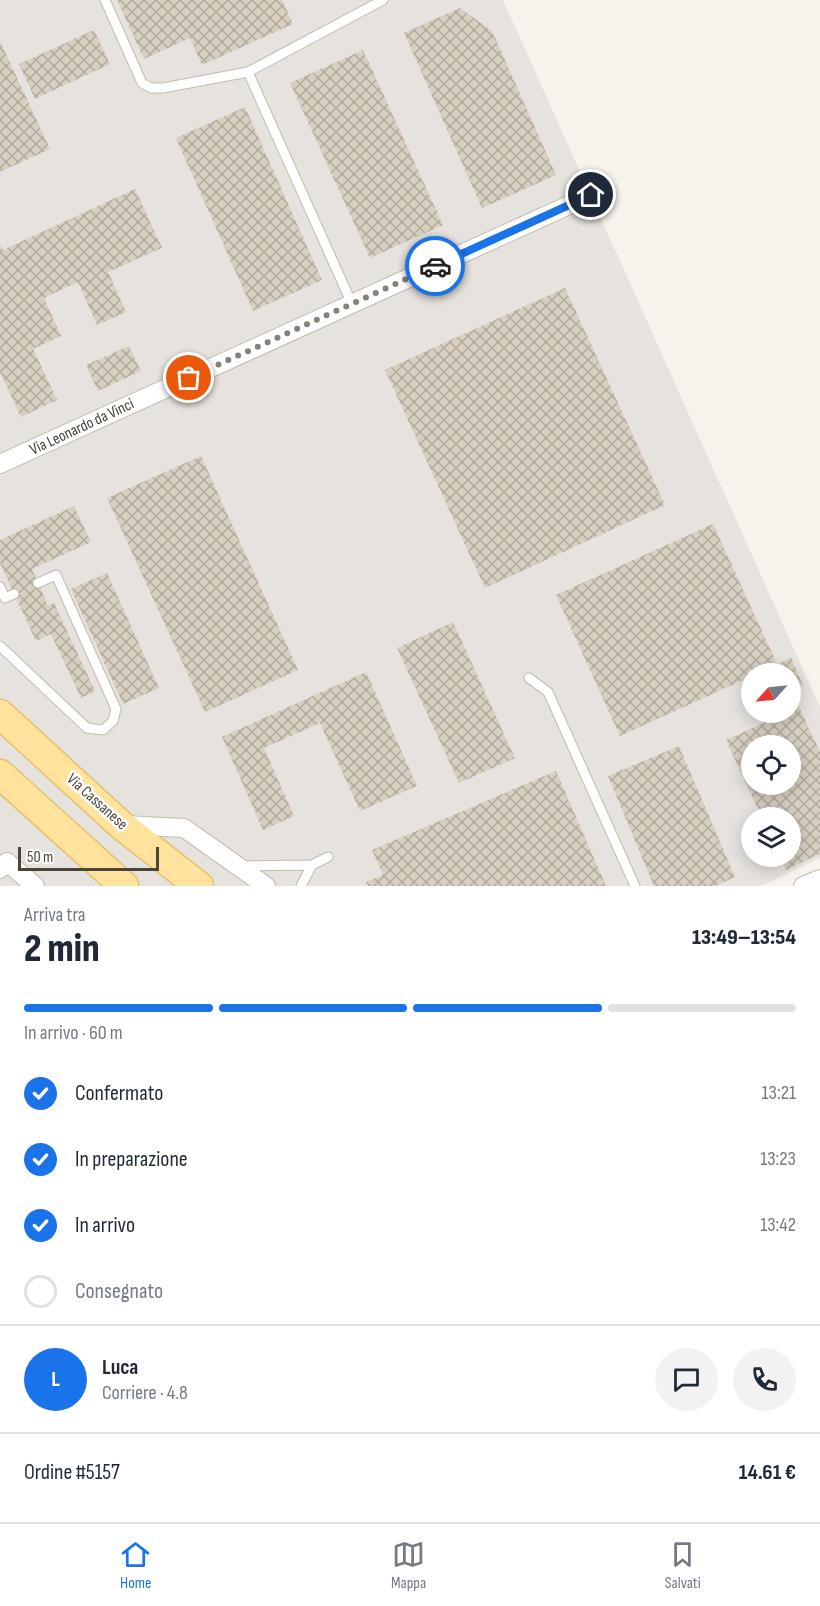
<!DOCTYPE html>
<html lang="it">
<head>
<meta charset="utf-8">
<style>
  :root { --surface:#fff; --page:#f2f2f3; --text:#1f2937; --muted:#747a83; --line:#e0e1e3; --accent:#1a73e8 }
  body { margin:0; font-family:"Sofia Sans Condensed",sans-serif; background:var(--page); color:var(--text); height:100vh; display:flex; flex-direction:column; font-size:22px; white-space:nowrap }
  * { box-sizing:border-box; margin:0 }
  p { font-size:20px; color:var(--muted) }
  .icon { flex:none; width:33px; height:33px; fill:none; stroke:currentColor; stroke-width:2; stroke-linecap:round; stroke-linejoin:round }
  .map { position:relative; height:886px; overflow:hidden }
  .side { display:flex; flex-direction:column; background:var(--surface); flex:1 }
  .side>* { flex:none }
  .needle { width:39px; rotate:243deg }
  .tools { position:absolute; left:741px; top:663px; display:grid; gap:12px }
  .tools a { display:grid; place-items:center; width:60px; height:60px; border-radius:50%; background:var(--surface); box-shadow:0 3px 15px #0003; font-size:30px }
  .scale { position:absolute; left:18px; bottom:15px; width:141px; box-sizing:border-box; padding-left:6px; border:3px solid #4b4439; border-top:0; font-size:16px; line-height:21px; white-space:nowrap; color:#4b4439; -webkit-text-stroke:4px #fff; paint-order:stroke }
  .pin { position:absolute; display:grid; place-items:center; width:51px; height:51px; color:#fff; margin:-26px; border:3px solid #fff; border-radius:50%; box-shadow:0 2px 6px #0007 }
  .courier { position:absolute; display:grid; place-items:center; width:60px; height:60px; margin:-30px; border:4px solid #1a73e8; border-radius:50%; background:#fff; color:#222; box-shadow:0 2px 8px #0007 }
  .summary em { font-style:normal; font-weight:800 }
  .summary div { display:flex; flex-direction:column-reverse }
  .summary { display:flex; align-items:center; justify-content:space-between; height:102px; padding:0 24px }
  h1 { font-size:39px; font-weight:800; line-height:45px }
  .bar { display:grid; grid-template-columns:repeat(4,1fr); gap:9px 6px; align-content:center; height:72px; padding:0 24px }
  .bar i { height:8px; border-radius:4px; background:var(--line) }
  .bar .selected { background:var(--accent) }
  .bar p { grid-column:span 4 }
  .line { display:flex; align-items:center; gap:15px; padding:0 24px; border-top:2px solid var(--line) }
  .line div { flex:1 }
  .round { display:grid; place-items:center; flex:none; width:63px; height:63px; border-radius:32px; background:var(--page) }
  ol { padding:0 24px; list-style:none }
  li { display:flex; align-items:center; gap:18px; height:66px }
  li p { margin-inline-start:auto }
  li .icon { padding:6px; border-radius:50%; background:var(--accent); color:#fff; stroke-width:4 }
  li:last-child { color:var(--muted) }
  li i { width:33px; height:33px; border:3px solid var(--line); border-radius:50% }
  .menu { display:flex; justify-content:space-around; align-items:center; height:84px; border-top:2px solid var(--line); background:var(--surface); font-size:16px; color:var(--muted) }
  .menu a { display:grid; justify-items:center; gap:3px }
  .menu .selected { color:var(--accent) }
  .map>svg:first-child { display:block }
  .industrial { fill:#e6e2dd; fill-rule:evenodd }
  .building { fill:url(#building-cross-hatch); fill-rule:evenodd }
  .lines { fill:none; stroke-linecap:round; stroke-linejoin:round }
  .service-casing { stroke:#c2bbae; stroke-width:11 }
  .minor-casing { stroke:#c2bbae; stroke-width:20 }
  .primary-casing { stroke:#e6c16a; stroke-width:31 }
  .service { stroke:#fff; stroke-width:9 }
  .minor { stroke:#fff; stroke-width:18 }
  .primary { stroke:#ffe39c; stroke-width:28 }
  .done { stroke:#878178; stroke-width:6; stroke-dasharray:0 10.8 }
  .route { stroke:#1a73e8; stroke-width:8 }
  .labels { text-anchor:middle; dominant-baseline:central; stroke-width:5; stroke-linejoin:round; paint-order:stroke }
  .street-label { font-size:16px; fill:#4b4439; stroke:#fff }
</style>
</head>
<body>
<div class="map">
<svg width="820" height="886" viewBox="0 0 820 886">
  <defs>
    <pattern id="building-cross-hatch" width="8" height="8" patternUnits="userSpaceOnUse" patternTransform="scale(1.5)"><rect width="8" height="8" fill="#d8cfc1"/><path d="M0 0l8 8M0 8l8-8" fill="none" stroke="#b1aa9e"/></pattern>
  </defs>
  <rect width="100%" height="100%" fill="#f6f3ec"/>
  <path class="industrial" d="M0,0h503l317,707v151l-59,28h-761zM752,674h38v38h-38zM752,746h38v38h-38zM752,818h38v38h-38z"/>
  <path class="building" d="M117,0h165l11,24 -91,41 -12,-27 -46,21z
    M460,8l32,23 64,144 -74,33 -78,-175z
    M94,30l16,34 -75,35 -16,-35z
    M0,41l50,108 -50,23z
    M363,50l80,175 -73,33 -80,-175z
    M245,107l77,173 -69,31 -77,-173z
    M135,189l27,59 -54,24 18,40 -29,13 -19,-43 -34,16 17,38 -28,13 24,51 -36,17 -21,-45v-127l3,5z
    M565,288l100,217 -180,83 -100,-218z
    M129,346l12,25 -43,20 -12,-26z
    M201,456l97,214 -93,42 -98,-214z
    M74,506l17,36 -59,27 16,37 6,-3 41,88 -14,7 -30,-64 -15,7 -36,-78v-23z
    M713,524l64,140 14,-6 12,27 -13,6v-17h-38v2l-132,60 -64,-141z
    M107,573l52,115 -36,16 -52,-115z
    M453,622l62,136 -56,25 -62,-135z
    M366,672l51,114 -57,25 -40,-88 -56,25 30,68 -31,14 -41,-93z
    M799,707l21,45v102l-34,16 -6,-14h10v-38h-28l-36,-78zM752,746h38v38h-38z
    M679,746l56,131 -20,9h-61l-46,-110z
    M556,771l50,115h-238l-2,-4 17,-7 -11,-25z"/>
  <g class="lines">
    <defs>
      <path id="service" d="M105,0l37,83 9,5h12l85,-16 135,-72
        M248,72l104,232
        M0,587l5,11 9,-4
        M0,646l87,82 16,2 10,-9 3,-12 -60,-134 -18,8
        M529,678l19,14 87,194
        M243,866l69,-1 16,-8
        M301,886l11,-21"/>
      <path id="minor" d="M0,464l591,-269
        M123,825l61,3 82,58
        M0,869l7,-7 28,24
        M803,886l17,-7"/>
      <path id="primary" d="M0,714l121,111 78,61
        M0,774l124,112"/>
    </defs>
    <use href="#service" class="service-casing"/>
    <use href="#minor" class="minor-casing"/>
    <use href="#primary" class="primary-casing"/>
    <use href="#service" class="service"/>
    <use href="#minor" class="minor"/>
    <use href="#primary" class="primary"/>
  </g>
  <g class="lines">
    <path class="done" d="M189,378l246,-112"/>
    <path class="route" d="M435,266l156,-71"/>
  </g>
  <g class="labels">
    <g class="street-label">
      <text transform="translate(82 427) rotate(-25)">Via Leonardo da Vinci</text>
      <text transform="translate(97 802) rotate(42)">Via Cassanese</text>
    </g>
  </g>
</svg>
<div class="tools">
<a><svg class="needle" viewBox="-14 -14 28 28"><path d="M0-13l5 13h-10z" fill="#e53935"/><path d="M0 13l5-13h-10z" fill="#747a83"/></svg></a>
<a><svg class="icon" aria-label="locate" viewBox="0 0 24 24"><circle cx="12" cy="12" r="6"/><path d="M12 2v4M12 18v4M2 12h4M18 12h4"/></svg></a>
<a><svg class="icon" aria-label="layers" viewBox="0 0 24 24"><path d="M12 4l9 5-9 5-9-5zM3 14l9 5 9-5"/></svg></a>
</div>
<div class="scale">50 m</div>
<div class="pin" style="left:189px;top:378px;background:#ea580c"><svg class="icon" aria-label="bag" viewBox="0 0 24 24"><path d="M5 8h14l-1 12H6zM9 8a3 3 0 0 1 6 0"/></svg></div>
<div class="pin" style="left:591px;top:195px;background:#1f2937"><svg class="icon" aria-label="home" viewBox="0 0 24 24"><path d="M3 11l9-7 9 7M6 9v11h12V9"/></svg></div>
<div class="courier" style="left:435px;top:266px"><svg class="icon" aria-label="car" viewBox="0 0 24 24"><path d="M5 17H2v-5l4-1 3-4h7l3 4 3 1v5h-3M9 17h6M6 11h13"/><circle cx="7" cy="17" r="2"/><circle cx="17" cy="17" r="2"/></svg></div>
</div>
<section class="side">
<div class="summary"><div><h1>2 min</h1><p>Arriva tra</p></div><em>13:49–13:54</em></div>
<div class="bar"><i class="selected"></i><i class="selected"></i><i class="selected"></i><i></i><p>In arrivo · 60 m</p></div>
<ol>
<li><svg class="icon" aria-label="check" viewBox="0 0 24 24"><path d="M5 12l5 5 9-10"/></svg>Confermato<p>13:21</p></li>
<li><svg class="icon" aria-label="check" viewBox="0 0 24 24"><path d="M5 12l5 5 9-10"/></svg>In preparazione<p>13:23</p></li>
<li><svg class="icon" aria-label="check" viewBox="0 0 24 24"><path d="M5 12l5 5 9-10"/></svg>In arrivo<p>13:42</p></li>
<li><i></i>Consegnato</li>
</ol>
<div class="line" style="height:108px"><b class="round" style="background:var(--accent);color:#fff">L</b><div><b>Luca</b><p>Corriere · 4.8</p></div><a class="round"><svg class="icon" aria-label="chat" viewBox="0 0 24 24"><path d="M4 5h16v11H9l-5 4z"/></svg></a><a class="round"><svg class="icon" aria-label="phone" viewBox="0 0 24 24"><path d="M5 4h4l2 5-3 2q2 4 5 5l2-3 5 2v4C11 20 4 13 5 4z"/></svg></a></div>
<div class="line" style="height:78px"><div>Ordine #5157</div><b>14.61 €</b></div>
</section>
<nav class="menu">
<a class="selected"><svg class="icon" aria-label="home" viewBox="0 0 24 24"><path d="M3 11l9-7 9 7M6 9v11h12V9"/></svg>Home</a>
<a><svg class="icon" aria-label="map" viewBox="0 0 24 24"><path d="M3 6l6-2 6 2 6-2v14l-6 2-6-2-6 2zM9 4v14M15 6v14"/></svg>Mappa</a>
<a><svg class="icon" aria-label="saved" viewBox="0 0 24 24"><path d="M7 4h10v16l-5-4-5 4z"/></svg>Salvati</a>
</nav>
</body>
</html>
